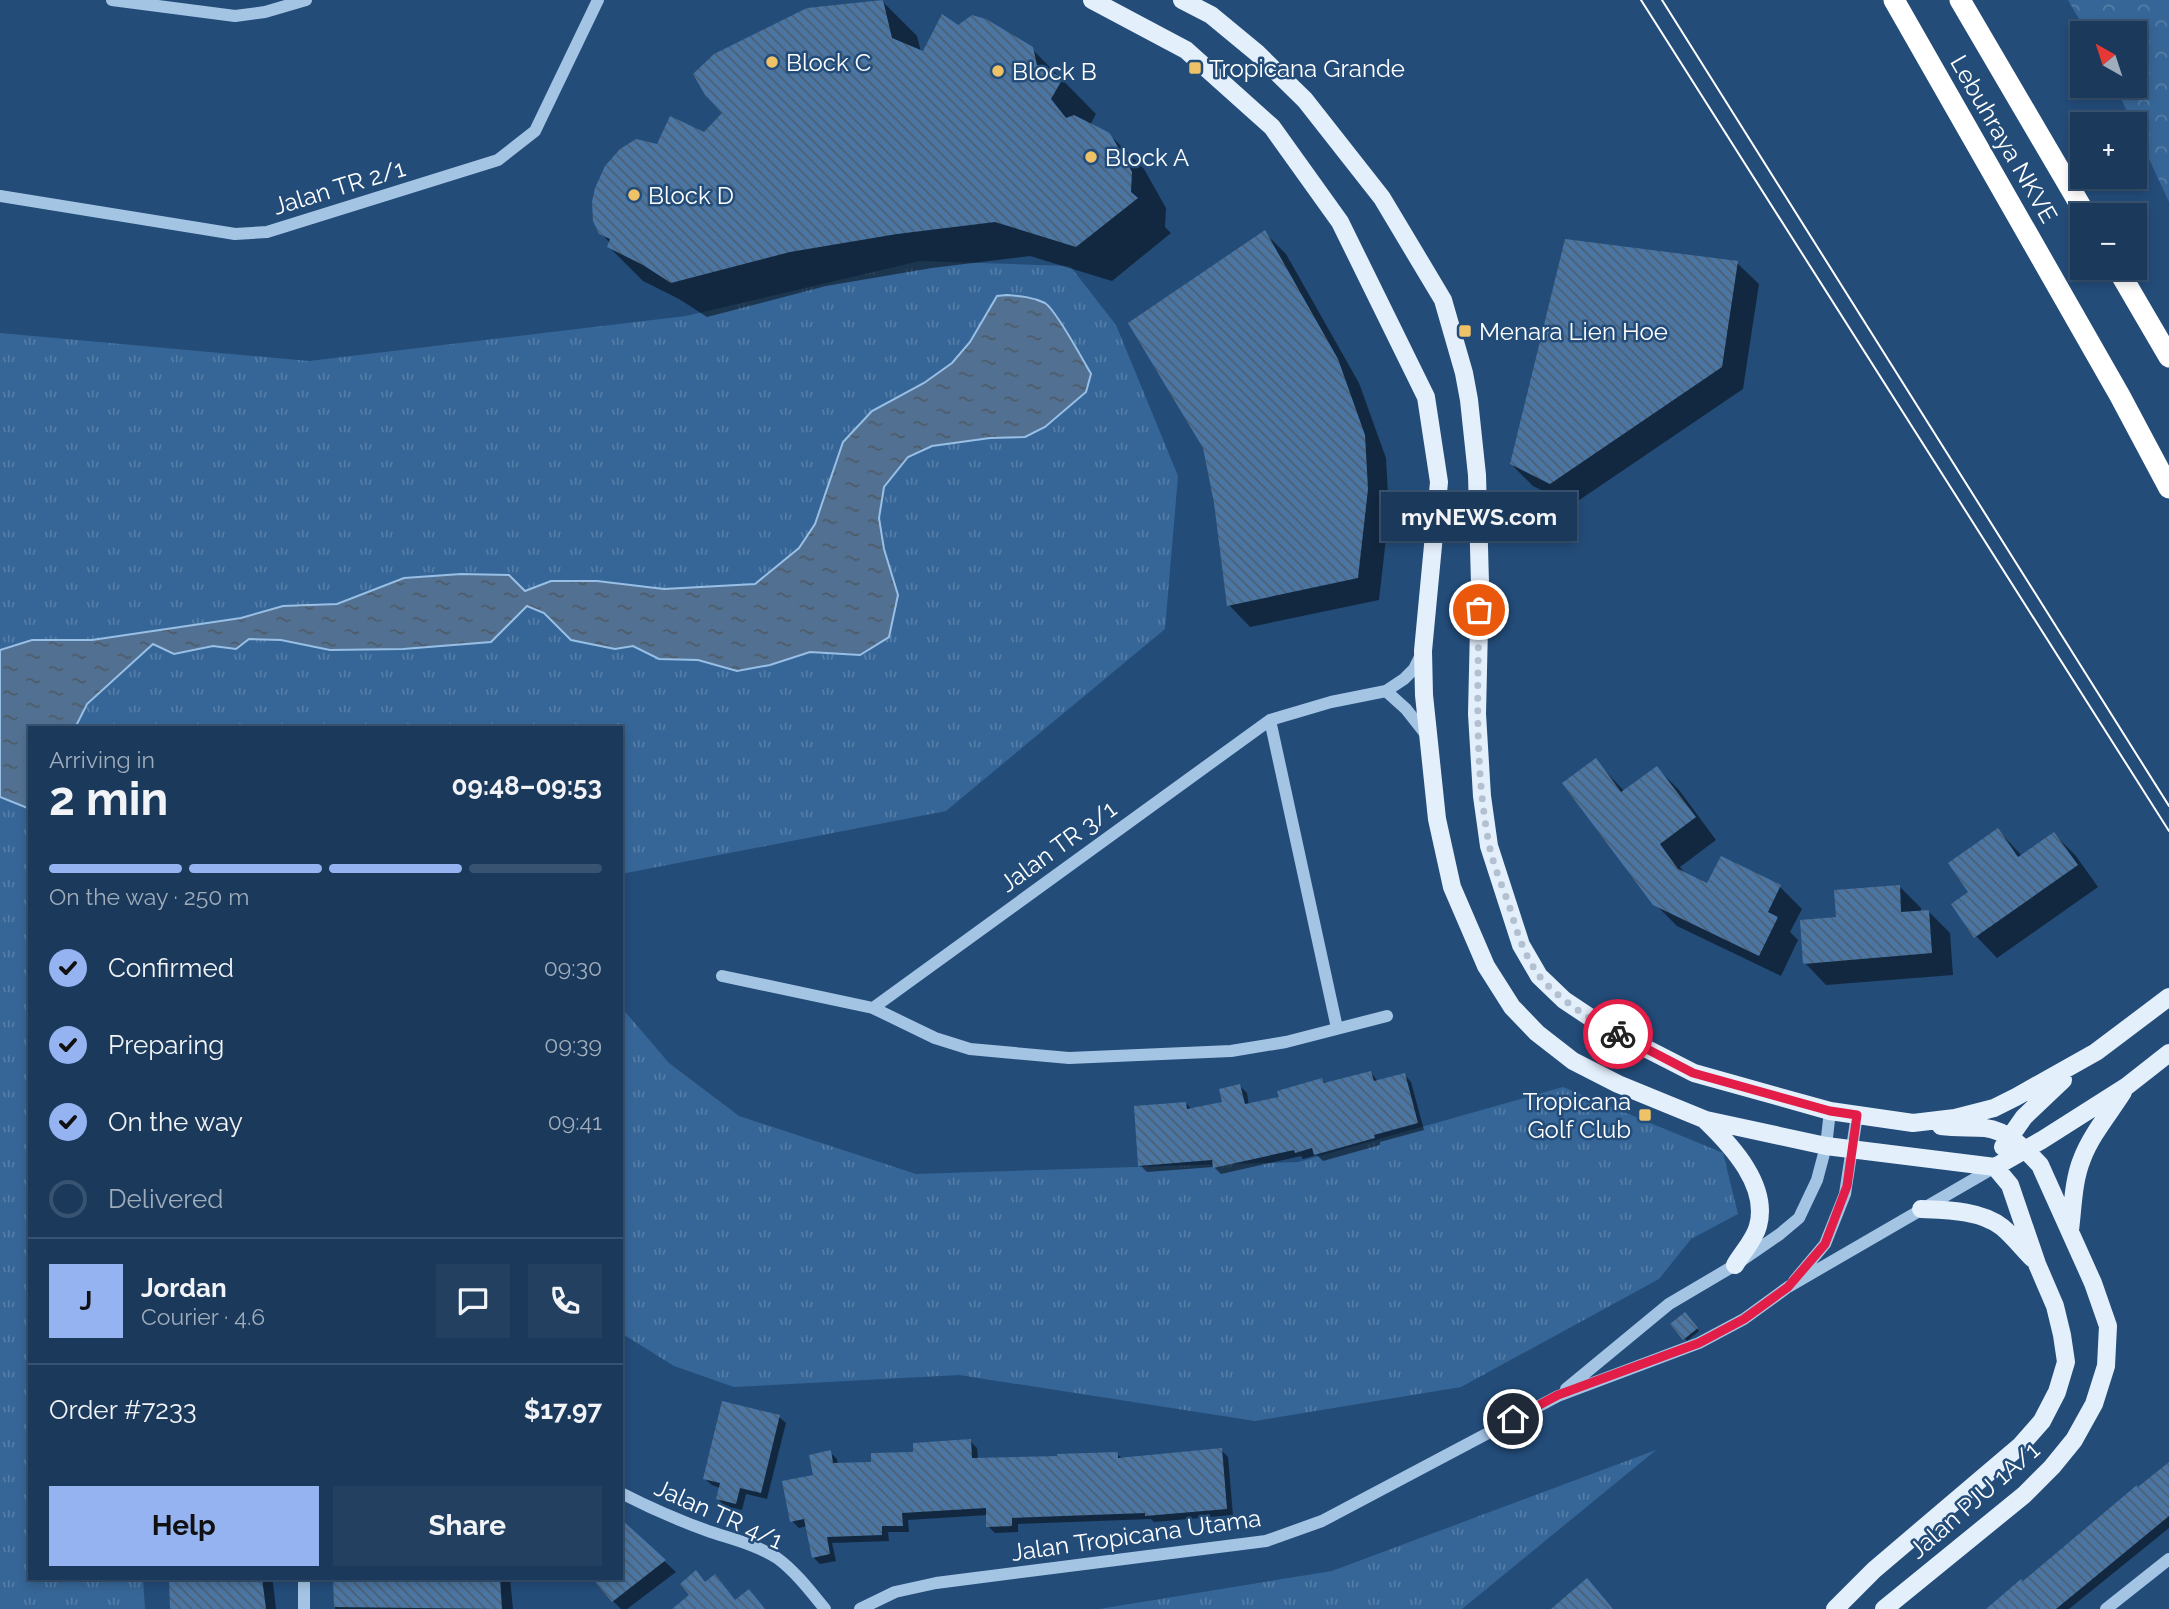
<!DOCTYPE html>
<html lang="en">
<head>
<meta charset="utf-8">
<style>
  :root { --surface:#1a395b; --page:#234061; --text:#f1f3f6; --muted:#9facbb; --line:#385371; --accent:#95b2f1 }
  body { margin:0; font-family:Raleway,sans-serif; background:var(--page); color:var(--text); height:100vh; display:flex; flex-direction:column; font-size:26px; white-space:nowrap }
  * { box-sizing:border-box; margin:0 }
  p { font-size:23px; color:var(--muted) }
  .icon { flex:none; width:38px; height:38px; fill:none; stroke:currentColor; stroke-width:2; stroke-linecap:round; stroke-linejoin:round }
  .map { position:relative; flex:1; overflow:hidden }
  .details { position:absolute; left:28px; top:726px; width:595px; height:854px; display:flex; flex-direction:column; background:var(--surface); border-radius:0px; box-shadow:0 4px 10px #0003,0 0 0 2px var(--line) }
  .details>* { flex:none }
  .needle { width:46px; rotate:321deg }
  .buttons { position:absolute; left:2070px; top:21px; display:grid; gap:14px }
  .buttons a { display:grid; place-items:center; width:77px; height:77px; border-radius:0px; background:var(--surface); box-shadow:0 4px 10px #0003,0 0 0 2px var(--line); font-size:35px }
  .pin { position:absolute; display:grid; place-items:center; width:60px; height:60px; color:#fff; margin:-30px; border:4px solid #fff; border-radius:50%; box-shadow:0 2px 7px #0007 }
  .courier { position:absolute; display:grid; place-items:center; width:70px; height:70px; margin:-35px; border:5px solid #e11d48; border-radius:50%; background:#fff; color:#222; box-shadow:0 2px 9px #0007 }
  .bubble { position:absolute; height:49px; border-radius:0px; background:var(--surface); box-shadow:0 4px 10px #0003,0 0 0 2px var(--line); font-size:23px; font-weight:700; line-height:49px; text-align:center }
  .overview em { font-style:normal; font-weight:700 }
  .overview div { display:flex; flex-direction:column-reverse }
  .overview { display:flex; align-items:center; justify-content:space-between; height:119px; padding:0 21px }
  h1 { font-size:46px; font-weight:700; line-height:52px }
  .bar { display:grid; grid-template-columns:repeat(4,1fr); gap:10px 7px; align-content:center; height:84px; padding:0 21px }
  .bar i { height:9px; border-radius:5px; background:var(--line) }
  .bar .selected { background:var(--accent) }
  .bar p { grid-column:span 4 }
  .line { display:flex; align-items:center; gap:18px; padding:0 21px; border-top:2px solid var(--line) }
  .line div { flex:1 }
  .round { display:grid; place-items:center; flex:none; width:74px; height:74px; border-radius:0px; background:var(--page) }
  ol { padding:0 21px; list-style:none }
  li { display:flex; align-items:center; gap:21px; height:77px }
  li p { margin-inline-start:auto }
  li .icon { padding:7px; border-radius:50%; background:var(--accent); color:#111; stroke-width:4 }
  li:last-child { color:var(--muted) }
  li i { width:38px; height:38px; border:4px solid var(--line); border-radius:50% }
  .primary-button { display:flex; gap:14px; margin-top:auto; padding:14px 21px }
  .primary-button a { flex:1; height:80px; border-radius:0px; background:var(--accent); color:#111; font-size:28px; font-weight:700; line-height:80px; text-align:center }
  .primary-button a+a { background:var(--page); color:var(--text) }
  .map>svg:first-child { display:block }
  .grass { fill:url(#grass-tufts) }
  .forest { fill:url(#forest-crowns) }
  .water { fill:url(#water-ripples); stroke:#98bfe5; stroke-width:2 }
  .shadow { fill:#0007 }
  .building { fill:url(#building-back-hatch) }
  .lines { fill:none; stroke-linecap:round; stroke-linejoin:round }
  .minor { stroke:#a4c4e4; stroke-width:12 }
  .major { stroke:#e4effc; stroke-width:18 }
  .highway { stroke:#fff; stroke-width:21 }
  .tram { stroke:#fff; stroke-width:2 }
  .done { stroke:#b2c0d0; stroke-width:7; stroke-dasharray:0 12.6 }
  .route { stroke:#e11d48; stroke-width:9 }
  .poi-dot { fill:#efc267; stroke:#234c79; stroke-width:2.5 }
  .labels { text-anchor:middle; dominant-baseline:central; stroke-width:5; stroke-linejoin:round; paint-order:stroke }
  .poi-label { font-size:24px; fill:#fff; stroke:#234c79; text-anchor:start }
  .street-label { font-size:24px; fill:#fff; stroke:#234c79 }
</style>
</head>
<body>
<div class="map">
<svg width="2169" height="1609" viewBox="0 0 2169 1609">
  <defs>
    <pattern id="grass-tufts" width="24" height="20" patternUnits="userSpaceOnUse" patternTransform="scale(1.75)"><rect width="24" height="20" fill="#366697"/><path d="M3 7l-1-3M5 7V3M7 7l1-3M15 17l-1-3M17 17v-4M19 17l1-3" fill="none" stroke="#547da7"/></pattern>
    <pattern id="forest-crowns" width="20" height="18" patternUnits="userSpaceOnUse" patternTransform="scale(1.75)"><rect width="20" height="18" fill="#366697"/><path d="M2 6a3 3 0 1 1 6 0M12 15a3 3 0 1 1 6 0" fill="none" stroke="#547da7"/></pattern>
    <pattern id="water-ripples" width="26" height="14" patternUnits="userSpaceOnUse" patternTransform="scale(1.75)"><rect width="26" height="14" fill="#527192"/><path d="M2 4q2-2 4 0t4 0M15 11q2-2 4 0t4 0" fill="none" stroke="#4e5b68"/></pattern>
    <pattern id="building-back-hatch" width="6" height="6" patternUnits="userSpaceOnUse" patternTransform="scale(1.75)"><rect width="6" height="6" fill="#4b76a3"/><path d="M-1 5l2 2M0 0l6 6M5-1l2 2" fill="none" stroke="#4c5f73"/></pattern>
  </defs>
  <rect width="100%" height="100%" fill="#234c79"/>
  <path class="grass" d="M920,261l150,5 46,59 62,151 -13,153 -219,182 -325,63v-146h-591v850l113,1 2,30h-145v-1276l309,28 377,-45z
    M621,1007l48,56 70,53 177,58 382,-12 265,-75 160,66 15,61 -47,25 -32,40 -198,108 -206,34 -296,-46 -225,12 -60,-21 -53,-33z
    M1656,1450l-194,159h-363l233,-38z"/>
  <path class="forest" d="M2068,0h101v202l-34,-73v-5h-2l-18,-38h20v-53h-48z"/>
  <path class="water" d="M1007,295c13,1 26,2 38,8 11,7 38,57 46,71l-5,18 -41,35 -20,10 -35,1 -58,8 -24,11 -24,30 -5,31 5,31 14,46 -9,42 -29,18 -50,-3 -40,13 -33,6 -39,-11 -39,-1 -26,-13 -18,3 -44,-9 -27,-27 -17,-7 -36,36 -88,7 -73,1 -49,-10 -32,-1 -13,10 -23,-3 -39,8 -21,-10 -66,60 -12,24h-45v81l-30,-12v-147l32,-10h60l149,-22 42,-12 54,-2 67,-26 57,-4 48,1 16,16 26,-10h46l67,8 91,-5 44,-36 16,-24 28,-82 29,-31 52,-28 28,-20 18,-21 27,-46z"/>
  <path class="shadow" d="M882,1l35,35 4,16 2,1 35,-26 74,22 64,65 -6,11 19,9 35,35 22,39 -1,19 6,6 -59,48 -82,-25 -98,12 -106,18 -119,31 -28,-18 -36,-18 -34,-34 1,-4 -9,-10 57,-87 46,-11z
    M1265,233l21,21 73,129 27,75 3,54 -10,88 -129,27 -21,-22z
    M1737,263l22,21 -16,105 -171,116 -39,-19 -22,-22z
    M1595,760l30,32 32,-24 22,22 37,50 -36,27 6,8 22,10 13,-27 59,29 22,22 -12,23 8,8 -17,36 -104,-50 -22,-22z
    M1998,830l24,26 32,-22 22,22 22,31 -101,71 -21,-22 -6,-44z
    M1899,886l22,22v4l7,-1 22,22 3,42 -127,10 -21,-22 32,-44z
    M1371,1072l7,10 27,-7 6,7 13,48 -44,12v3l-57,16 -6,-6 -14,4 -2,-3 -80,18 -7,-7 -67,5 -7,-7 46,-62 6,7 32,-7 16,-17 7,7 2,12 32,-7 41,-18 5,4z
    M1685,1314l14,17 -12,10 -14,-17z
    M779,1417l7,6 -19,76 -21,-5 -4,16 -17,-4 -7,-7 2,-11 -8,-3 -7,-6z
    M970,1441l7,7 1,11 139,-5 6,5 98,-9 7,7 5,58 -79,7 -3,-3 -133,5v8l-23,1 -7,-7v-11l-80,5 1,12h-21l1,9 -57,2 4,18 -16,3 -7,-7 -6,-31 -8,2 -7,-7 38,-69 7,7 1,6 35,-2z
    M2169,1465v63l-100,81h-80z
    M621,1521l55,51 -49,37h-6l-8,-8 8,-23z
    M171,1578h98l4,5 3,26h-104z
    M334,1578h176l3,31h-178z"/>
  <path class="building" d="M883,0l9,38 31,13 19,-37 16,11 14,-10 14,4 47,28 4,18 26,13 -12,21 15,19 8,-3 36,18 22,39 -1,20 7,6 -62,49 -81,-25 -98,12 -107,18 -119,31 -28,-18 -36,-18 3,-8 -11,-5 -6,-13 -1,-19 3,-14 10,-22 15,-17 16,-10 21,5 13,-28 34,16 18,-19 -17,-18 -12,-21 21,-20 93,-46z
    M1265,230l73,129 27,76 3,54 -10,89 -131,28 -13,-103 -11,-55 -75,-125z
    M1565,239l173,22 -16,106 -172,117 -40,-20z
    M1596,758l25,34 36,-26 39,51 -36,27 18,25 29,14 14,-27 60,29 -13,27 10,5 -19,39 -106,-51 -91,-122z
    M1998,828l20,29 36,-25 24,33 -104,73 -23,-34 17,-12 -20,-29z
    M1900,885l1,27 28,-2 3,43 -129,11 -3,-44 36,-3 -2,-27z
    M1371,1071l3,10 31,-8 13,50 -44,12 1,3 -61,17 -2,-7 -17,5 -1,-3 -81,18 -1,-8 -74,6 -4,-60 52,-4 1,7 35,-7 -3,-13 21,-5 5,20 34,-7 -2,-6 45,-13 2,5z
    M1685,1312l13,16 -15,12 -13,-16z
    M722,1401l58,14 -19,78 -21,-5 -4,16 -20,-5 4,-16 -17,-4z
    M971,1439l1,19 85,-2v-2l61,-2v6l104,-10 5,61 -82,7v-3l-133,5v8l-26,1v-19l-84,5 1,13h-21v9l-55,2 3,17 -18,4 -8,-39 -14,3 -8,-41 31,-6 -4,-20 22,-5 2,13 38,-1v-9l42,-1v-9z
    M2169,1462v54l-113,93h-70l35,-30 2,2 114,-96 1,2z
    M621,1519l45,41 -54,42 -20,-24h29z
    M696,1570l9,12 10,-8 20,26 14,-11 16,20h-93l17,-14 -9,-11z
    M169,1578h93l4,31h-96z
    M333,1578h167l2,31 -168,-2z
    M1587,1578l26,31h-62z"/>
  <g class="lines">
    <path class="minor" d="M112,0l123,16 30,-4 41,-12
      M0,196l235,38 32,-2 231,-72 37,-29 63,-131
      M1386,691l20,18 22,28
      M1270,720l67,308
      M722,976l151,32 62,30 35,11 99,9 162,-7 55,-9 101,-26
      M873,1008l397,-288 61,-18 55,-11 18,-12 10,-10 8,-16
      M1794,1281l31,-37 20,-50 12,-79
      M1566,1389l103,-85 66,-39 45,-31 19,-16 18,-38 9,-34 4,-35
      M621,1493c29,15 59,28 90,39 21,7 46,13 66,26 18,13 34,34 48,51
      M304,1578v31
      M860,1609l35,-17 41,-9 330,-42 56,-20 236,-125 141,-53 45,-24 44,-32 207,-120
      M2106,1609l63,-50"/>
    <path class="major" d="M1092,0l94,50 86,77 68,95 86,175 13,85 -16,169 1,44 13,124 15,68 34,79 26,41 25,26 36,28 45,23 88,36 120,26 169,21 47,-27 85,-54 42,-33
      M1182,0l29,15 46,38 48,47 77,98 61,102 21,73 5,27 8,75 3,108 -3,131 5,82 7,50 32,99 18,31 25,24 42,28 88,45 136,38 83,12 42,-5 39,-10 22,-11 80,-45 73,-55
      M1706,1121c26,25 63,65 52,105 -3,13 -16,27 -23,39
      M2003,1147l21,-30 39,-37
      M1921,1209c25,1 60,1 81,18 11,9 20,21 31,32
      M2070,1230c3,-23 3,-49 12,-71 9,-24 27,-45 41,-67
      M1835,1609l39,-39 147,-125 21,-24 15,-29 9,-30 -4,-27 -7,-29 -18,-42 -27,-79 -15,-18
      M1884,1609l140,-114 28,-28 22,-27 20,-36 12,-38 2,-40 -15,-43 -53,-118c-14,-15 -33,-35 -55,-37 -15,-1 -29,0 -44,-2"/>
    <path class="highway" d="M1894,0l226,396 49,92
      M1960,0l126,215
      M2117,268l52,89"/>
    <path class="tram" d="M1641,0l528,831
      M1662,0l507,806"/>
  </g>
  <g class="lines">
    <path class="done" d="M1479,610c-1,78 -5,157 10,234 4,21 13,41 20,61 7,24 14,48 29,69 14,21 57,49 80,60"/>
    <path class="route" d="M1513,1419l45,-24 141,-52 45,-24 44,-32 37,-43 22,-58 10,-71 -27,-4 -137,-38 -75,-39"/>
  </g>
  <g class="poi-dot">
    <circle cx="772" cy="62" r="7"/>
    <rect x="1188" y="61" width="14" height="14" rx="3.5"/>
    <circle cx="998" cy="71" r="7"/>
    <circle cx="1091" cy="157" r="7"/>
    <circle cx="634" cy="195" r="7"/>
    <rect x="1458" y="324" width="14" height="14" rx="3.5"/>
    <rect x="1638" y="1108" width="14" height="14" rx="3.5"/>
  </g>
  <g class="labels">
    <g class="poi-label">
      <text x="786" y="62">Block C</text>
      <text x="1209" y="68">Tropicana Grande</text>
      <text x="1012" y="71">Block B</text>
      <text x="1105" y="157">Block A</text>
      <text x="648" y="195">Block D</text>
      <text x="1479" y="331">Menara Lien Hoe</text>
      <text x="1631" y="1101" text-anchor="end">Tropicana<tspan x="1631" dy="28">Golf Club</tspan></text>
    </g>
    <g class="street-label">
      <text transform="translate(2004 139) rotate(60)">Lebuhraya NKVE</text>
      <text transform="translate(339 187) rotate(-17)">Jalan TR 2/1</text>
      <text transform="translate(1058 846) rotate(-36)">Jalan TR 3/1</text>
      <text transform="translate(1974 1500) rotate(-41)">Jalan PJU 1A/1</text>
      <text transform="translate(719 1514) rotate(24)">Jalan TR 4/1</text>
      <text transform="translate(1136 1535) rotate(-8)">Jalan Tropicana Utama</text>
    </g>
  </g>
</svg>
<div class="buttons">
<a><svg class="needle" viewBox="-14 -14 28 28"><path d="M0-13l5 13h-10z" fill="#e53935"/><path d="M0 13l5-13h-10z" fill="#9facbb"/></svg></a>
<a>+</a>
<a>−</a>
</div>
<div class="pin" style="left:1479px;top:610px;background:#ea580c"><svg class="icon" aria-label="bag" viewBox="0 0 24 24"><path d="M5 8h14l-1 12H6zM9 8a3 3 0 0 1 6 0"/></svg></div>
<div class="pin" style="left:1513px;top:1419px;background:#1f2937"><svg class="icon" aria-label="home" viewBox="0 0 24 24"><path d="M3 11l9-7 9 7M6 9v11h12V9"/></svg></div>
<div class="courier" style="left:1618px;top:1034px"><svg class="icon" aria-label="bike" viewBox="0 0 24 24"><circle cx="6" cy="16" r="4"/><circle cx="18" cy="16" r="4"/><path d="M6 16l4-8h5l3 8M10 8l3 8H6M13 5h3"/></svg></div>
<div class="bubble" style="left:1381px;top:492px;width:196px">myNEWS.com</div>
<section class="details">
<div class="overview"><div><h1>2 min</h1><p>Arriving in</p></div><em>09:48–09:53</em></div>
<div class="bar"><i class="selected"></i><i class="selected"></i><i class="selected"></i><i></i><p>On the way · 250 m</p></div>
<ol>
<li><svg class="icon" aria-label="check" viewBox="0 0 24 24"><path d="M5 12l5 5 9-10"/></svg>Confirmed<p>09:30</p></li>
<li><svg class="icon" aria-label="check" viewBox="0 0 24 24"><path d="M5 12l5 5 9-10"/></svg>Preparing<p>09:39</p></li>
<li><svg class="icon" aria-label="check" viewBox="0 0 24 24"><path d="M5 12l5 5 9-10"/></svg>On the way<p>09:41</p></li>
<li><i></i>Delivered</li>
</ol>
<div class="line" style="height:126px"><b class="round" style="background:var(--accent);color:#111">J</b><div><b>Jordan</b><p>Courier · 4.6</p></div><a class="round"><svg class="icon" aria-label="chat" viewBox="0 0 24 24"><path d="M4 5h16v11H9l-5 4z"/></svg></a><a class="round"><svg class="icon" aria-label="phone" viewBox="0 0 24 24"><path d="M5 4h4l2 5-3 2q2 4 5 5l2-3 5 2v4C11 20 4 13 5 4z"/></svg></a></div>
<div class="line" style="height:91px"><div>Order #7233</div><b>$17.97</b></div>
<div class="primary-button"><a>Help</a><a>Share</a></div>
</section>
</div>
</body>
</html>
